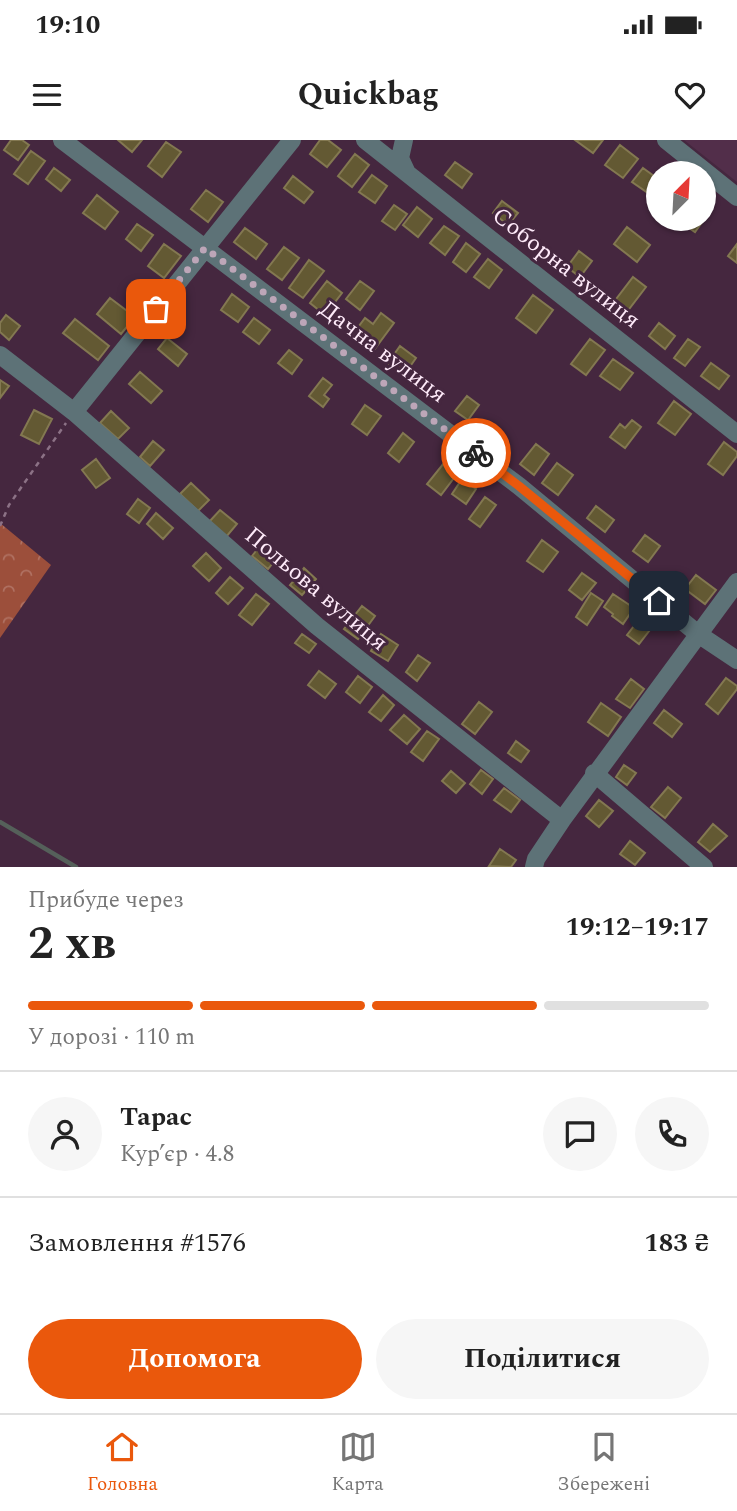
<!DOCTYPE html>
<html lang="uk">
<head>
<meta charset="utf-8">
<style>
  :root { --surface:#fff; --page:#f6f6f6; --text:#222; --muted:#767676; --line:#e0e0e0; --accent:#ea580c }
  body { margin:0; font-family:Spectral,serif; background:var(--page); color:var(--text); height:100vh; display:flex; flex-direction:column; font-size:26px; white-space:nowrap }
  * { box-sizing:border-box; margin:0 }
  p { font-size:23px; color:var(--muted) }
  .icon { flex:none; width:38px; height:38px; fill:none; stroke:currentColor; stroke-width:2; stroke-linecap:round; stroke-linejoin:round }
  .map { position:relative; height:727px; overflow:hidden }
  .sheet { display:flex; flex-direction:column; background:var(--surface); flex:1 }
  .sheet>* { flex:none }
  .needle { width:46px; rotate:24deg }
  .tools { position:absolute; left:646px; top:21px; display:grid; gap:14px }
  .tools a { display:grid; place-items:center; width:70px; height:70px; border-radius:50%; background:var(--surface); box-shadow:0 2px 5px #0004; font-size:35px }
  .pin { position:absolute; display:grid; place-items:center; width:60px; height:60px; color:#fff; margin:-30px; border-radius:14px; box-shadow:0 4px 10px #0006 }
  .courier { position:absolute; display:grid; place-items:center; width:70px; height:70px; margin:-35px; border:5px solid #ea580c; border-radius:50%; background:#fff; color:#222; box-shadow:0 2px 9px #0007 }
  .head em { font-style:normal; font-weight:700 }
  .head div { display:flex; flex-direction:column-reverse }
  .head { display:flex; align-items:center; justify-content:space-between; height:119px; padding:0 28px }
  h1 { font-size:46px; font-weight:700; line-height:52px }
  .bar { display:grid; grid-template-columns:repeat(4,1fr); gap:10px 7px; align-content:center; height:84px; padding:0 28px }
  .bar i { height:9px; border-radius:5px; background:var(--line) }
  .bar .selected { background:var(--accent) }
  .bar p { grid-column:span 4 }
  .line { display:flex; align-items:center; gap:18px; padding:0 28px; border-top:2px solid var(--line) }
  .line div { flex:1 }
  .round { display:grid; place-items:center; flex:none; width:74px; height:74px; border-radius:37px; background:var(--page) }
  .action { display:flex; gap:14px; margin-top:auto; padding:14px 28px }
  .action a { flex:1; height:80px; border-radius:42px; background:var(--accent); color:#fff; font-size:28px; font-weight:700; line-height:80px; text-align:center }
  .action a+a { background:var(--page); color:var(--text) }
  .status { display:flex; justify-content:space-between; align-items:center; height:49px; padding:0 35px; background:var(--surface); direction:ltr }
  .status svg { height:19px; fill:currentColor }
  header { display:flex; justify-content:space-between; align-items:center; height:91px; padding:0 28px; background:var(--surface); font-size:32px; font-weight:700 }
  .menu { display:flex; justify-content:space-around; align-items:center; height:98px; border-top:2px solid var(--line); background:var(--surface); font-size:19px; color:var(--muted) }
  .menu a { display:grid; justify-items:center; gap:4px }
  .menu .selected { color:var(--accent) }
  .map>svg:first-child { display:block }
  .built { fill:#522e4a }
  .forest { fill:url(#forest-crowns) }
  .lines { fill:none; stroke-linecap:round; stroke-linejoin:round }
  .stream { stroke:#55605a; stroke-width:4.5 }
  .building { fill:#635933; stroke:#837851; stroke-width:2 }
  .path { stroke:#8c7286; stroke-width:2.5; stroke-dasharray:5 5; stroke-linecap:butt }
  .minor { stroke:#5d7277; stroke-width:18 }
  .done { stroke:#bda6b8; stroke-width:7; stroke-dasharray:0 12.6 }
  .route { stroke:#ea580c; stroke-width:9 }
  .labels { text-anchor:middle; dominant-baseline:central; stroke-width:6; stroke-linejoin:round; paint-order:stroke }
  .street-label { font-size:24px; fill:#feeaf9; stroke:#45273f }
</style>
</head>
<body>
<div class="status"><b>19:10</b><svg viewBox="0 0 49 12"><path d="M0 12V9h3v3zM5 12V6h3v6zM10 12V3h3v9zM15 12V0h3v12zM26 1h20v11H26zM47 4h2v5h-2z"/></svg></div>
<header><svg class="icon" aria-label="menu" viewBox="0 0 24 24"><path d="M4 6h16M4 12h16M4 18h16"/></svg>Quickbag<svg class="icon" aria-label="heart" viewBox="0 0 24 24"><path d="M12 20l-8-8c-3-5 5-10 8-4 3-6 11-1 8 4z"/></svg></header>
<div class="map">
<svg width="737" height="727" viewBox="0 0 737 727">
  <defs>
    <pattern id="forest-crowns" width="20" height="18" patternUnits="userSpaceOnUse" patternTransform="scale(1.75)"><rect width="20" height="18" fill="#9c4f3b"/><path d="M2 6a3 3 0 1 1 6 0M12 15a3 3 0 1 1 6 0" fill="none" stroke="#b07162"/></pattern>
  </defs>
  <rect width="100%" height="100%" fill="#45273f"/>
  <path class="built" d="M684,0h53v42z"/>
  <path class="forest" d="M0,383l51,42 -51,73z"/>
  <g class="lines">
    <path class="stream" d="M0,682l76,45"/>
  </g>
  <path class="building" d="M11,0h11l7,5 -11,15 -14,-10z
    M118,0h24l-10,12z
    M320,0h8l13,10 -14,17 -17,-13z
    M575,0h28l-10,13z
    M166,2l15,10 -19,25 -14,-11z
    M620,5l18,14 -15,19 -18,-13z
    M31,11l14,10 -17,23 -14,-10z
    M355,14l14,11 -17,22 -14,-11z
    M455,22l17,12 -10,14 -17,-13z
    M54,28l16,12 -9,11 -15,-12z
    M643,28l15,11 -10,14 -16,-11z
    M372,35l15,11 -12,17 -16,-11z
    M293,36l20,16 -9,11 -20,-15z
    M206,50l17,12 -15,20 -17,-13z
    M97,55l21,17 -13,17 -22,-16z
    M502,61l16,12 -10,12 -15,-12z
    M394,65l13,9 -12,16 -13,-9z
    M704,66l6,5 -15,21 -16,-11 2,-2h23z
    M417,67l15,12 -14,18 -15,-12z
    M137,84l16,11 -12,16 -15,-12z
    M444,86l15,10 -14,19 -15,-12z
    M627,87l23,18 -13,17 -23,-18z
    M245,88l22,16 -11,15 -22,-17z
    M466,103l14,11 -14,18 -13,-10z
    M164,104l17,12 -17,22 -16,-12z
    M737,104v19l-9,-7z
    M284,107l15,11 -17,22 -15,-11z
    M579,111l13,10 -12,16 -13,-10z
    M488,119l14,11 -13,18 -15,-11z
    M309,120l15,11 -21,27 -14,-10z
    M633,137l13,10 -23,30 -13,-10z
    M327,141l15,12 -17,22 -15,-12z
    M360,141l14,10 -14,19 -14,-11z
    M232,154l17,13 -11,15 -17,-12z
    M533,155l20,15 -17,23 -20,-15z
    M110,158l25,19 -14,17 -24,-20z
    M381,173l13,10 -20,27 -21,-16 12,-16 8,6z
    M6,175l14,11 -11,14 -9,-8v-9z
    M254,178l16,12 -11,14 -16,-12z
    M75,179l34,27 -11,14 -35,-27z
    M659,183l16,13 -10,13 -16,-13z
    M167,198l20,16 -9,12 -20,-17z
    M590,199l15,11 -19,25 -15,-11z
    M688,199l12,8 -15,19 -11,-8z
    M400,206l16,12 -12,17 -16,-12z
    M289,210l13,10 -10,14 -14,-11z
    M613,219l20,14 -13,17 -20,-14z
    M711,223l18,13 -10,13 -18,-13z
    M140,232l22,19 -11,12 -22,-19z
    M323,238l9,7 -8,10 5,4 -6,8 -14,-11z
    M0,240l9,6 -9,12z
    M467,256l12,9 -11,15 -13,-9z
    M674,261l17,13 -16,21 -17,-12z
    M365,265l16,11 -14,19 -15,-11z
    M34,270l18,9 -13,25 -18,-9z
    M111,271l18,17 -11,11 -18,-16z
    M632,280l9,7 -16,21 -15,-11 10,-13 5,4z
    M403,293l11,9 -15,20 -11,-9z
    M153,301l11,9 -14,16 -10,-9z
    M724,302l13,10v4l-14,19 -15,-11z
    M536,304l13,10 -15,21 -14,-11z
    M96,319l14,19 -14,10 -14,-18z
    M444,323l13,11 -16,21 -14,-11z
    M557,323l16,12 -15,20 -16,-12z
    M462,339l14,10 -10,15 -14,-10z
    M191,343l18,17 -11,11 -18,-17z
    M485,357l11,8 -16,22 -11,-8z
    M138,359l12,9 -11,15 -12,-9z
    M596,366l18,14 -9,12 -18,-14z
    M220,370l17,14 -11,13 -17,-15z
    M156,373l17,15 -10,11 -16,-15z
    M645,395l15,11 -12,16 -15,-11z
    M542,400l16,12 -15,20 -16,-11z
    M260,406l16,13 -8,10 -16,-13z
    M206,413l15,15 -12,13 -16,-15z
    M304,428l12,11 -14,16 -12,-10z
    M582,433l14,10 -14,17 -13,-10z
    M696,435l20,15 -11,14 -20,-15z
    M230,437l13,11 -15,16 -12,-11z
    M591,453l12,8 -16,24 -11,-8z
    M256,454l13,10 -17,21 -13,-10z
    M613,454l21,14 -11,16 -11,-8 1,-2 -9,-7z
    M362,466l13,10 -17,23 -14,-10z
    M641,477l12,9 -14,18 -12,-9z
    M302,494l14,10 -7,9 -14,-10z
    M381,494l17,11 -10,16 -17,-10z
    M418,515l12,8 -13,18 -11,-9z
    M319,531l17,13 -11,14 -17,-13z
    M358,536l14,11 -12,16 -14,-11z
    M726,538l11,8v3l-19,25 -12,-10z
    M631,539l13,10 -14,19 -14,-9z
    M383,555l11,10 -13,16 -12,-9z
    M479,562l13,10 -17,22 -13,-10z
    M601,563l20,14 -13,19 -20,-14z
    M664,570l18,14 -10,13 -18,-14z
    M404,575l16,14 -13,15 -17,-14z
    M427,591l12,8 -16,22 -12,-9z
    M516,601l13,10 -8,11 -13,-9z
    M624,625l12,8 -9,12 -11,-8z
    M481,630l12,9 -11,15 -12,-10z
    M451,631l14,12 -9,10 -14,-12z
    M668,647l13,11 -16,20 -14,-11z
    M504,648l16,12 -9,12 -17,-12z
    M599,660l14,11 -14,16 -13,-11z
    M713,684l14,12 -17,16 -12,-10z
    M630,701l15,12 -10,12 -15,-11z
    M500,709l16,11 -5,7 -22,-1z"/>
  <g class="lines">
    <path class="path" d="M0,386l9,-21 57,-82"/>
    <path class="minor" d="M62,0l457,346 179,148 39,26
      M365,0l372,294
      M404,0l-4,18 7,15
      M666,0l71,57
      M0,215l74,57 243,214 245,194 -26,39 -2,8
      M74,272l218,-272
      M594,633l110,94
      M562,680l175,-238"/>
  </g>
  <g class="lines">
    <path class="done" d="M156,169l49,-61 271,205"/>
    <path class="route" d="M476,313l43,33 140,115"/>
  </g>
  <g class="labels">
    <g class="street-label">
      <text transform="translate(566 128) rotate(38)">Соборна вулиця</text>
      <text transform="translate(383 212) rotate(37)">Дачна вулиця</text>
      <text transform="translate(316 449) rotate(40)">Польова вулиця</text>
    </g>
  </g>
</svg>
<div class="tools">
<a><svg class="needle" viewBox="-14 -14 28 28"><path d="M0-13l5 13h-10z" fill="#e53935"/><path d="M0 13l5-13h-10z" fill="#767676"/></svg></a>
</div>
<div class="pin" style="left:156px;top:169px;background:#ea580c"><svg class="icon" aria-label="bag" viewBox="0 0 24 24"><path d="M5 8h14l-1 12H6zM9 8a3 3 0 0 1 6 0"/></svg></div>
<div class="pin" style="left:659px;top:461px;background:#1f2937"><svg class="icon" aria-label="home" viewBox="0 0 24 24"><path d="M3 11l9-7 9 7M6 9v11h12V9"/></svg></div>
<div class="courier" style="left:476px;top:313px"><svg class="icon" aria-label="bike" viewBox="0 0 24 24"><circle cx="6" cy="16" r="4"/><circle cx="18" cy="16" r="4"/><path d="M6 16l4-8h5l3 8M10 8l3 8H6M13 5h3"/></svg></div>
</div>
<section class="sheet">
<div class="head"><div><h1>2 хв</h1><p>Прибуде через</p></div><em>19:12–19:17</em></div>
<div class="bar"><i class="selected"></i><i class="selected"></i><i class="selected"></i><i></i><p>У дорозі · 110 m</p></div>
<div class="line" style="height:126px"><a class="round"><svg class="icon" aria-label="person" viewBox="0 0 24 24"><circle cx="12" cy="8" r="4"/><path d="M4 21q1-7 8-7t8 7"/></svg></a><div><b>Тарас</b><p>Кур’єр · 4.8</p></div><a class="round"><svg class="icon" aria-label="chat" viewBox="0 0 24 24"><path d="M4 5h16v11H9l-5 4z"/></svg></a><a class="round"><svg class="icon" aria-label="phone" viewBox="0 0 24 24"><path d="M5 4h4l2 5-3 2q2 4 5 5l2-3 5 2v4C11 20 4 13 5 4z"/></svg></a></div>
<div class="line" style="height:91px"><div>Замовлення #1576</div><b>183 ₴</b></div>
<div class="action"><a>Допомога</a><a>Поділитися</a></div>
</section>
<nav class="menu">
<a class="selected"><svg class="icon" aria-label="home" viewBox="0 0 24 24"><path d="M3 11l9-7 9 7M6 9v11h12V9"/></svg>Головна</a>
<a><svg class="icon" aria-label="map" viewBox="0 0 24 24"><path d="M3 6l6-2 6 2 6-2v14l-6 2-6-2-6 2zM9 4v14M15 6v14"/></svg>Карта</a>
<a><svg class="icon" aria-label="saved" viewBox="0 0 24 24"><path d="M7 4h10v16l-5-4-5 4z"/></svg>Збережені</a>
</nav>
</body>
</html>
